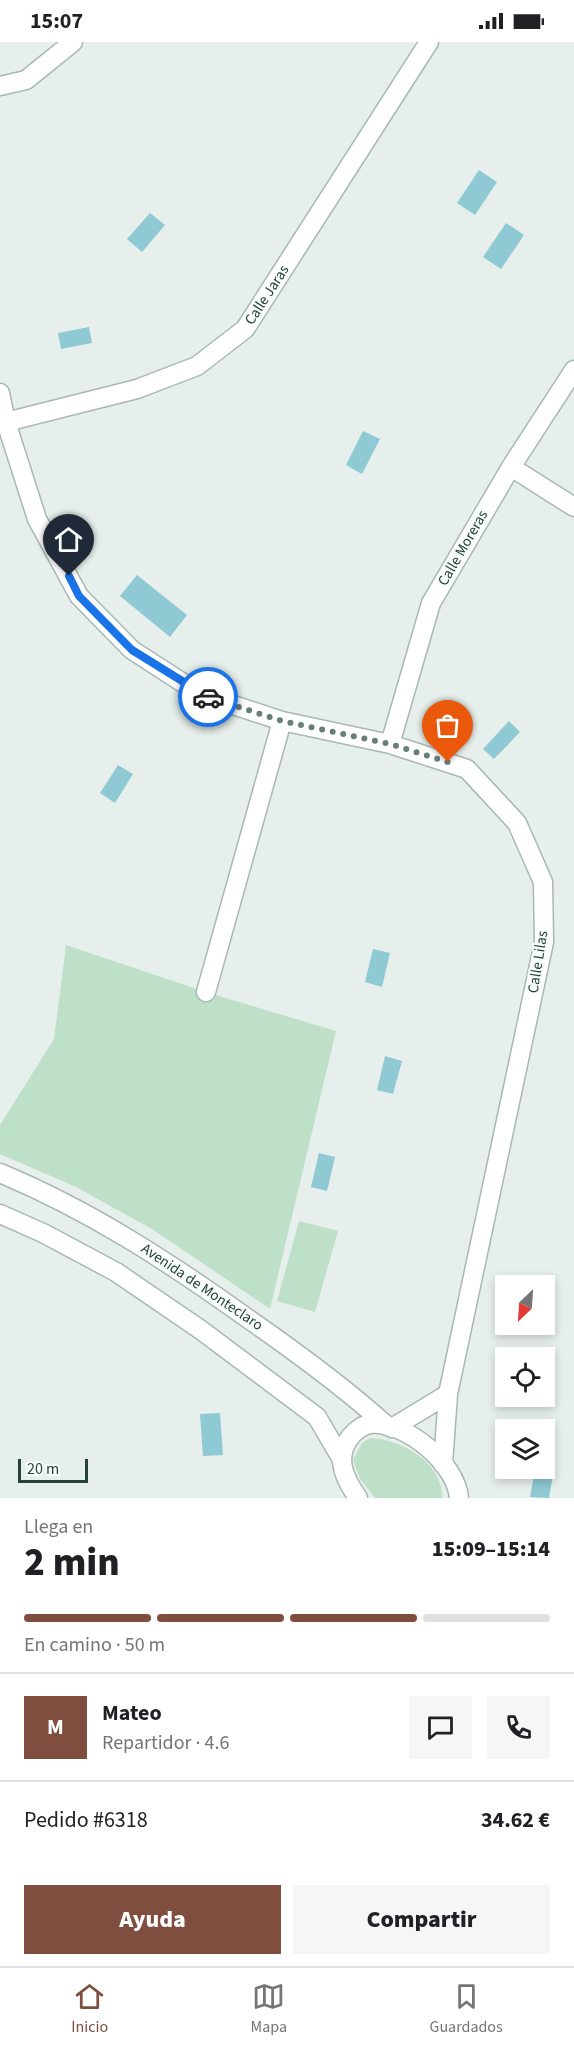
<!DOCTYPE html>
<html lang="es">
<head>
<meta charset="utf-8">
<style>
  :root { --surface:#fff; --page:#f6f6f6; --text:#202124; --muted:#757577; --line:#e0e0e0; --accent:#7f4e3f }
  body { margin:0; font-family:"Source Sans 3",sans-serif; background:var(--page); color:var(--text); height:100vh; display:flex; flex-direction:column; font-size:22px; white-space:nowrap }
  * { box-sizing:border-box; margin:0 }
  p { font-size:20px; color:var(--muted) }
  .icon { flex:none; width:33px; height:33px; fill:none; stroke:currentColor; stroke-width:2; stroke-linecap:round; stroke-linejoin:round }
  .map { position:relative; height:1456px; overflow:hidden }
  .sheet { display:flex; flex-direction:column; background:var(--surface); flex:1 }
  .sheet>* { flex:none }
  .needle { width:39px; rotate:205deg }
  .fabs { position:absolute; left:495px; top:1233px; display:grid; gap:12px }
  .fabs a { display:grid; place-items:center; width:60px; height:60px; border-radius:0px; background:var(--surface); box-shadow:0 3px 9px #0003; font-size:30px }
  .scale { position:absolute; left:18px; bottom:15px; width:70px; box-sizing:border-box; padding-left:6px; border:3px solid #24423a; border-top:0; font-size:16px; line-height:21px; white-space:nowrap; color:#24423a; -webkit-text-stroke:4px #f7fbf9; paint-order:stroke }
  .pin { position:absolute; display:grid; place-items:center; width:51px; height:51px; color:#fff; margin:-62px -26px; border-radius:50% 50% 50% 0; rotate:-45deg; box-shadow:0 0 6px #0007 }
  .pin .icon { rotate:45deg }
  .courier { position:absolute; display:grid; place-items:center; width:60px; height:60px; margin:-30px; border:4px solid #1a73e8; border-radius:50%; background:#fff; color:#222; box-shadow:0 2px 8px #0007 }
  .summary em { font-style:normal; font-weight:800 }
  .summary div { display:flex; flex-direction:column-reverse }
  .summary { display:flex; align-items:center; justify-content:space-between; height:102px; padding:0 24px }
  h1 { font-size:39px; font-weight:800; line-height:45px }
  .bar { display:grid; grid-template-columns:repeat(4,1fr); gap:9px 6px; align-content:center; height:72px; padding:0 24px }
  .bar i { height:8px; border-radius:4px; background:var(--line) }
  .bar .selected { background:var(--accent) }
  .bar p { grid-column:span 4 }
  .line { display:flex; align-items:center; gap:15px; padding:0 24px; border-top:2px solid var(--line) }
  .line div { flex:1 }
  .round { display:grid; place-items:center; flex:none; width:63px; height:63px; border-radius:0px; background:var(--page) }
  .primary-button { display:flex; gap:12px; margin-top:auto; padding:12px 24px }
  .primary-button a { flex:1; height:69px; border-radius:0px; background:var(--accent); color:#fff; font-size:24px; font-weight:800; line-height:69px; text-align:center }
  .primary-button a+a { background:var(--page); color:var(--text) }
  .status { display:flex; justify-content:space-between; align-items:center; height:42px; padding:0 30px; background:var(--surface); direction:ltr }
  .status svg { height:16px; fill:currentColor }
  .menu { display:flex; justify-content:space-around; align-items:center; height:84px; border-top:2px solid var(--line); background:var(--surface); font-size:16px; color:var(--muted) }
  .menu a { display:grid; justify-items:center; gap:3px }
  .menu .selected { color:var(--accent) }
  .map>svg:first-child { display:block }
  .green { fill:#bfe0c8 }
  .water { fill:#8ec9d4 }
  .lines { fill:none; stroke-linecap:round; stroke-linejoin:round }
  .street-casing { stroke:#a8b8b2; stroke-width:21 }
  .street { stroke:#fff; stroke-width:18 }
  .done { stroke:#687f78; stroke-width:6; stroke-dasharray:0 10.8 }
  .route { stroke:#1a73e8; stroke-width:8 }
  .labels { text-anchor:middle; dominant-baseline:central; stroke-width:4.5; stroke-linejoin:round; paint-order:stroke }
  .street-label { font-size:15px; fill:#24423a; stroke:#f7fbf9 }
</style>
</head>
<body>
<div class="status"><b>15:07</b><svg viewBox="0 0 49 12"><path d="M0 12V9h3v3zM5 12V6h3v6zM10 12V3h3v9zM15 12V0h3v12zM26 1h20v11H26zM47 4h2v5h-2z"/></svg></div>
<div class="map">
<svg width="574" height="1456" viewBox="0 0 574 1456">
  <rect width="100%" height="100%" fill="#e6efeb"/>
  <path class="green" d="M66,903l140,47 130,39 -66,278 -118,-80 -76,-42 -76,-33v-29l54,-86z
    M299,1179l39,10 -23,81 -38,-11z
    M370,1396c31,1 74,25 72,60h-67l-15,-19 -7,-19 9,-17z"/>
  <path class="water" d="M479,128l18,12 -22,33 -18,-12z
    M150,171l15,12 -23,27 -15,-13z
    M506,181l18,12 -23,34 -18,-12z
    M89,285l3,16 -31,6 -3,-16z
    M363,389l17,8 -18,35 -16,-9z
    M137,533l50,40 -17,22 -50,-41z
    M509,679l11,11 -26,27 -11,-10z
    M118,723l15,9 -18,29 -15,-10z
    M373,907l17,4 -8,34 -17,-5z
    M385,1014l17,5 -9,33 -16,-4z
    M319,1111l16,4 -8,34 -16,-4z
    M220,1371l3,42 -20,1 -3,-42z
    M545,1420l10,1 -6,35 -19,-1 5,-28 9,-1z"/>
  <g class="lines">
    <defs>
      <path id="street" d="M0,44l26,-6 47,-38
        M0,351l6,29 31,97 42,77 53,54 68,44 82,27 108,23 77,25 50,54 26,59 1,60 -96,452 -5,70
        M6,380l131,-33 60,-23 48,-37 184,-287
        M511,425l63,40
        M390,702l41,-141 80,-136 63,-97
        M206,950l76,-271
        M0,1131c89,37 169,89 247,145 49,34 96,68 140,108
        M0,1172l43,19 73,39 85,58 116,87 24,41
        M392,1386l56,-34
        M358,1456c-14,-20 -24,-41 -7,-62 4,-5 12,-11 19,-12 36,-3 86,39 89,74"/>
    </defs>
    <use href="#street" class="street-casing"/>
    <use href="#street" class="street"/>
  </g>
  <g class="lines">
    <path class="done" d="M208,655l74,24 108,23 58,18"/>
    <path class="route" d="M69,534l10,20 53,54 76,47"/>
  </g>
  <g class="labels">
    <g class="street-label">
      <text transform="translate(267 253) rotate(-57)">Calle Jaras</text>
      <text transform="translate(463 506) rotate(-60)">Calle Moreras</text>
      <text transform="translate(538 920) rotate(-81)">Calle Lilas</text>
      <text transform="translate(202 1245) rotate(34)">Avenida de Monteclaro</text>
    </g>
  </g>
</svg>
<div class="fabs">
<a><svg class="needle" viewBox="-14 -14 28 28"><path d="M0-13l5 13h-10z" fill="#e53935"/><path d="M0 13l5-13h-10z" fill="#757577"/></svg></a>
<a><svg class="icon" aria-label="locate" viewBox="0 0 24 24"><circle cx="12" cy="12" r="6"/><path d="M12 2v4M12 18v4M2 12h4M18 12h4"/></svg></a>
<a><svg class="icon" aria-label="layers" viewBox="0 0 24 24"><path d="M12 4l9 5-9 5-9-5zM3 14l9 5 9-5"/></svg></a>
</div>
<div class="scale">20 m</div>
<div class="pin" style="left:448px;top:720px;background:#ea580c"><svg class="icon" aria-label="bag" viewBox="0 0 24 24"><path d="M5 8h14l-1 12H6zM9 8a3 3 0 0 1 6 0"/></svg></div>
<div class="pin" style="left:69px;top:534px;background:#1f2937"><svg class="icon" aria-label="home" viewBox="0 0 24 24"><path d="M3 11l9-7 9 7M6 9v11h12V9"/></svg></div>
<div class="courier" style="left:208px;top:655px"><svg class="icon" aria-label="car" viewBox="0 0 24 24"><path d="M5 17H2v-5l4-1 3-4h7l3 4 3 1v5h-3M9 17h6M6 11h13"/><circle cx="7" cy="17" r="2"/><circle cx="17" cy="17" r="2"/></svg></div>
</div>
<section class="sheet">
<div class="summary"><div><h1>2 min</h1><p>Llega en</p></div><em>15:09–15:14</em></div>
<div class="bar"><i class="selected"></i><i class="selected"></i><i class="selected"></i><i></i><p>En camino · 50 m</p></div>
<div class="line" style="height:108px"><b class="round" style="background:var(--accent);color:#fff">M</b><div><b>Mateo</b><p>Repartidor · 4.6</p></div><a class="round"><svg class="icon" aria-label="chat" viewBox="0 0 24 24"><path d="M4 5h16v11H9l-5 4z"/></svg></a><a class="round"><svg class="icon" aria-label="phone" viewBox="0 0 24 24"><path d="M5 4h4l2 5-3 2q2 4 5 5l2-3 5 2v4C11 20 4 13 5 4z"/></svg></a></div>
<div class="line" style="height:78px"><div>Pedido #6318</div><b>34.62 €</b></div>
<div class="primary-button"><a>Ayuda</a><a>Compartir</a></div>
</section>
<nav class="menu">
<a class="selected"><svg class="icon" aria-label="home" viewBox="0 0 24 24"><path d="M3 11l9-7 9 7M6 9v11h12V9"/></svg>Inicio</a>
<a><svg class="icon" aria-label="map" viewBox="0 0 24 24"><path d="M3 6l6-2 6 2 6-2v14l-6 2-6-2-6 2zM9 4v14M15 6v14"/></svg>Mapa</a>
<a><svg class="icon" aria-label="saved" viewBox="0 0 24 24"><path d="M7 4h10v16l-5-4-5 4z"/></svg>Guardados</a>
</nav>
</body>
</html>
